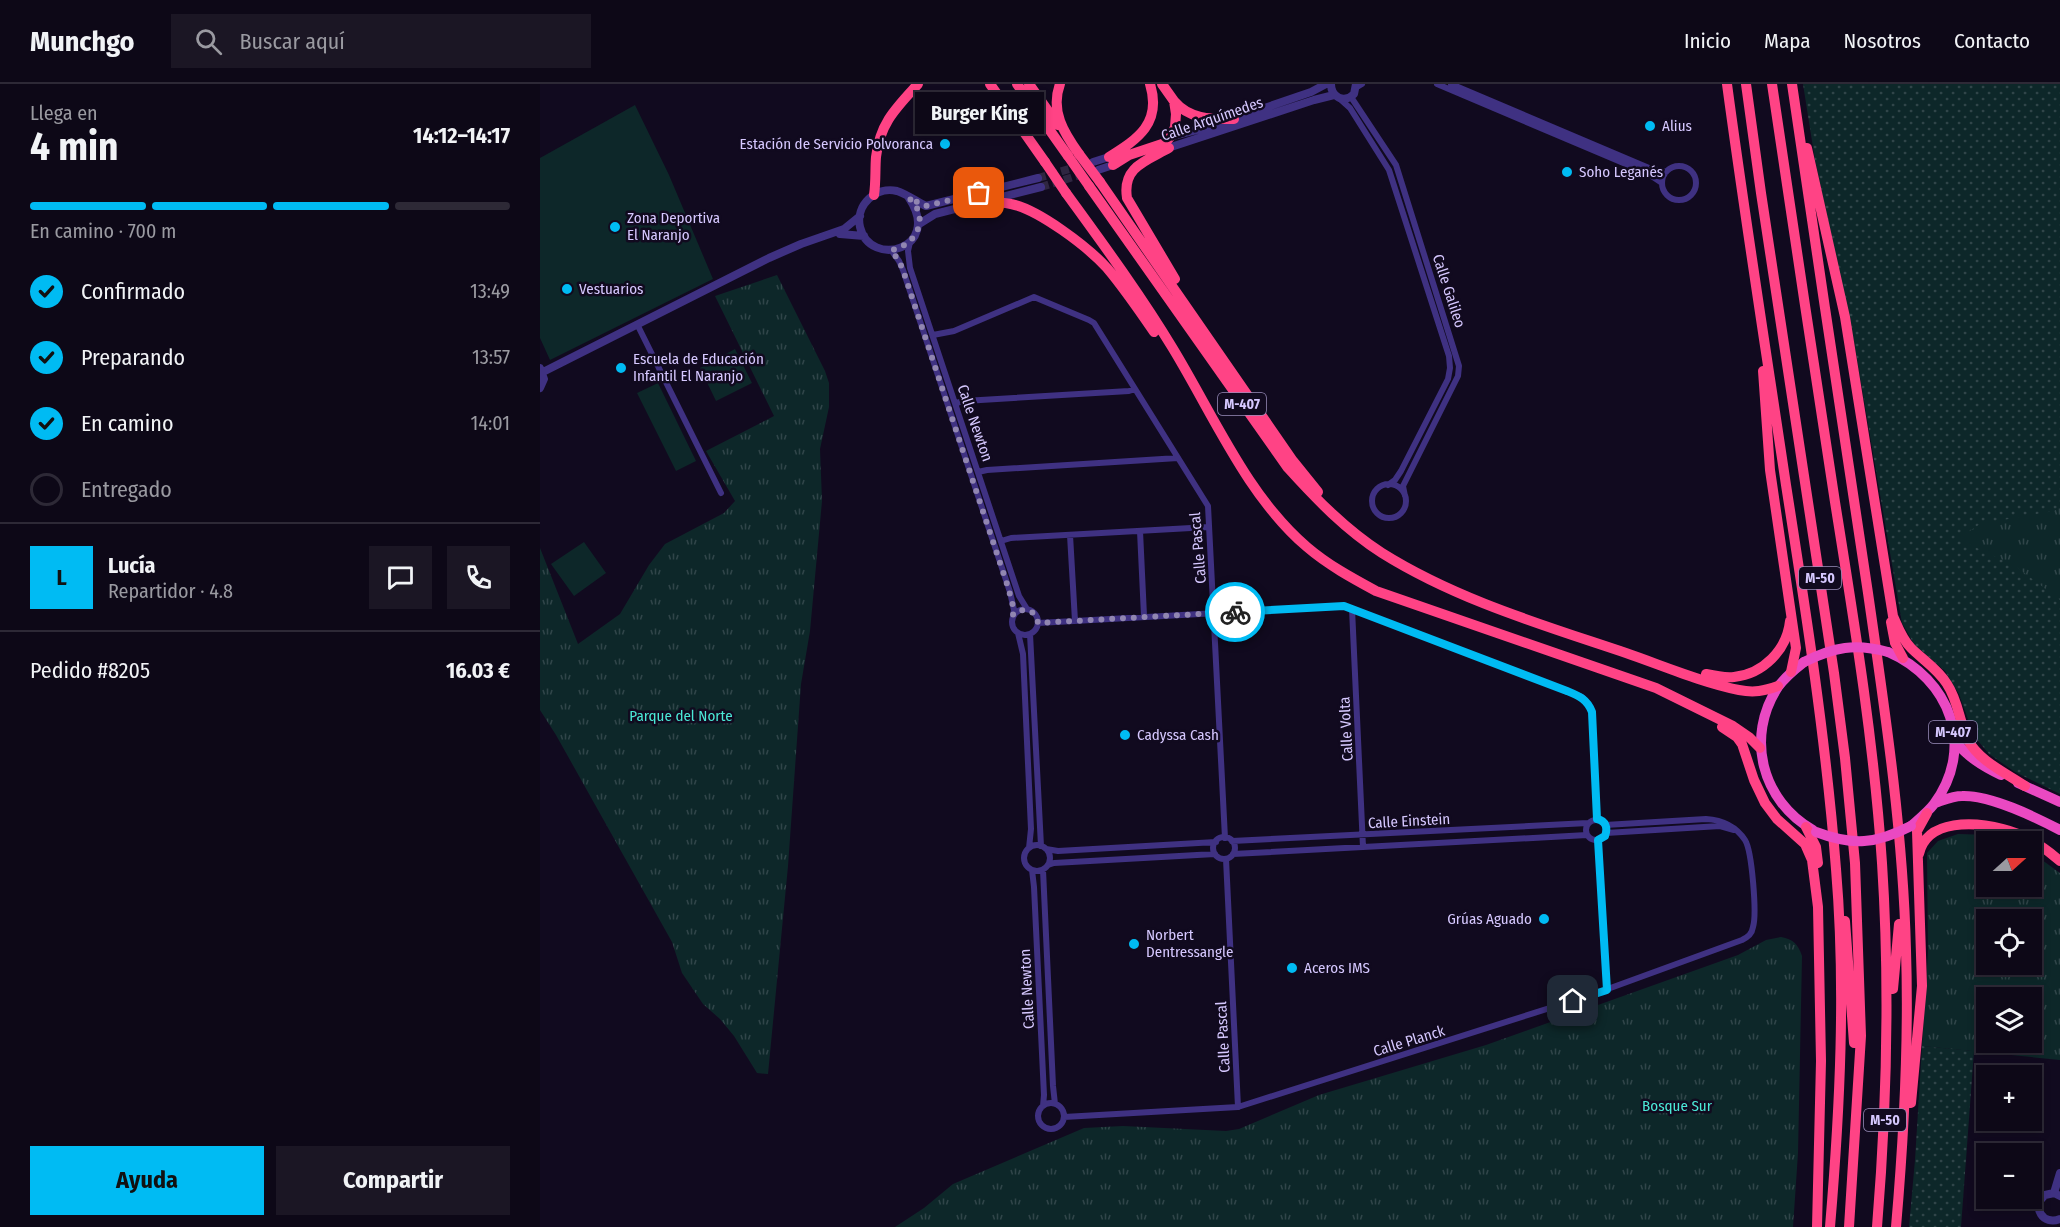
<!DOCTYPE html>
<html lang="es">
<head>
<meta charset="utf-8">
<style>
  :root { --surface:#0d0817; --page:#1b1624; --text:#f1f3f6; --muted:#9a9aa1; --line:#2d2936; --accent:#00bbf3 }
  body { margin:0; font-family:"Fira Sans Condensed",sans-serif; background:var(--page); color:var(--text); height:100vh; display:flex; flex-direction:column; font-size:22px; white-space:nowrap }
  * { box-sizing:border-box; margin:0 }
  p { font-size:20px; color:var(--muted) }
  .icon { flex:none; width:33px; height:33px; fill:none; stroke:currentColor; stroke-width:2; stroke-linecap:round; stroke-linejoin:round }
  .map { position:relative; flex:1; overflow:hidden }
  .drawer { display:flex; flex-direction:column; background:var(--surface); width:540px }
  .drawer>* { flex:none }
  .needle { width:39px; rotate:69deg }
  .tools { position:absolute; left:1436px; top:747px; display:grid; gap:12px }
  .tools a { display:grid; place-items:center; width:66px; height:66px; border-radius:0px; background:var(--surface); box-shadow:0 3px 9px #0003,0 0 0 2px var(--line); font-size:30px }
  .pin { position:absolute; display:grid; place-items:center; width:51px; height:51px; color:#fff; margin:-26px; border-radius:12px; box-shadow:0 3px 9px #0006 }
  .courier { position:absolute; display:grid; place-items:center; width:60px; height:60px; margin:-30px; border:4px solid #00bbf3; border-radius:50%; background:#fff; color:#222; box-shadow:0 2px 8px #0007 }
  .bubble { position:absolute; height:42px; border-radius:0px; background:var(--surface); box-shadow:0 3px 9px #0003,0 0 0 2px var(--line); font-size:20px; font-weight:700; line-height:42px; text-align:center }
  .head em { font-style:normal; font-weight:700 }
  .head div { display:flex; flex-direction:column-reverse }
  .head { display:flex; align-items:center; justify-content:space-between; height:102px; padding:0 30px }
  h1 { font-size:39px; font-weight:700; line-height:45px }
  .bar { display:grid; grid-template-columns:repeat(4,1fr); gap:9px 6px; align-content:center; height:72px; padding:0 30px }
  .bar i { height:8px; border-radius:4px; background:var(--line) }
  .bar .selected { background:var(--accent) }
  .bar p { grid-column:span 4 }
  .line { display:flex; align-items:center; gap:15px; padding:0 30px; border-top:2px solid var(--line) }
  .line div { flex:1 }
  .round { display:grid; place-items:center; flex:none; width:63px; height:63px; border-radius:0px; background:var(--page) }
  ol { padding:0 30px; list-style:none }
  li { display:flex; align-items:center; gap:18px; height:66px }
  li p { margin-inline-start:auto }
  li .icon { padding:6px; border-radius:50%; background:var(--accent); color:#111; stroke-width:4 }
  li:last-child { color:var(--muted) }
  li i { width:33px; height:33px; border:3px solid var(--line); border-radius:50% }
  .cta { display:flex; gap:12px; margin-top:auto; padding:12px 30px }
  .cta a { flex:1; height:69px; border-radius:0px; background:var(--accent); color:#111; font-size:24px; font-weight:700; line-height:69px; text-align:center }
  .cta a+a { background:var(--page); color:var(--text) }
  header { display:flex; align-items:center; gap:36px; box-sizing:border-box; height:84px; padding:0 30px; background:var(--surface); border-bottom:2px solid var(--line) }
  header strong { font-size:28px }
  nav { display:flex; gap:33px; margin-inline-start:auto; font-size:21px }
  .search { width:420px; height:54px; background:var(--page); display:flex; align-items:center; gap:15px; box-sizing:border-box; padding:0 21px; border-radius:0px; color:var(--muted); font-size:22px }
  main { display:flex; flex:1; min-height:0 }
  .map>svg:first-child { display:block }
  .grass { fill:url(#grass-dots) }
  .park { fill:url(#park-tufts); fill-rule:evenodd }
  .pitch { fill:#0d2729 }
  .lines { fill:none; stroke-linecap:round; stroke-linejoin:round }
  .tertiary-tunnel { stroke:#2f2641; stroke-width:8; stroke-dasharray:8 4; stroke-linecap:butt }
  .minor { stroke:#3f3182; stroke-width:6 }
  .tertiary { stroke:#3f3182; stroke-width:8 }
  .trunk { stroke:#ea49c2; stroke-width:10 }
  .motorway { stroke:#ff4385; stroke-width:10 }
  .trunk-bridge { stroke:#ea49c2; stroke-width:10 }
  .motorway-bridge { stroke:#ff4385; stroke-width:10 }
  .done { stroke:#9186b1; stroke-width:6; stroke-dasharray:0 10.8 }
  .route { stroke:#00bbf3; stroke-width:8 }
  .poi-dot { fill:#00bbf3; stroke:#110a1f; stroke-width:2 }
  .labels { text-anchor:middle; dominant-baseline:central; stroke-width:5; stroke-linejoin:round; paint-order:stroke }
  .shield { fill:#110a1f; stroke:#9b8fbc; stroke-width:1.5 }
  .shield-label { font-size:14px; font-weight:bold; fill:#d6c8ff }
  .street-label { font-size:15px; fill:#d6c8ff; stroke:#110a1f }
  .poi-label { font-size:15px; fill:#d6c8ff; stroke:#110a1f; text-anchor:start }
  .park-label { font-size:15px; fill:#4be8d6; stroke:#110a1f }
</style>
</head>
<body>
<header>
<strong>Munchgo</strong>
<div class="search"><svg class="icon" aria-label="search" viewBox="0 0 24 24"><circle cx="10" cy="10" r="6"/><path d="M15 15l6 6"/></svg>Buscar aquí</div>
<nav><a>Inicio</a><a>Mapa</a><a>Nosotros</a><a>Contacto</a></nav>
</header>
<main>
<section class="drawer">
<div class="head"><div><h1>4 min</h1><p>Llega en</p></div><em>14:12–14:17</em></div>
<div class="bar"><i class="selected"></i><i class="selected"></i><i class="selected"></i><i></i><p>En camino · 700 m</p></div>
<ol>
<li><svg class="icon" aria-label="check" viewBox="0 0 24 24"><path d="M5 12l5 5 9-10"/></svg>Confirmado<p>13:49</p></li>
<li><svg class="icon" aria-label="check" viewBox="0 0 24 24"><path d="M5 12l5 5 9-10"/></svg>Preparando<p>13:57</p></li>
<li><svg class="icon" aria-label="check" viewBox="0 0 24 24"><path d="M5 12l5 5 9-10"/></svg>En camino<p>14:01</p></li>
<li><i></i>Entregado</li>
</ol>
<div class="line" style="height:108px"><b class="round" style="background:var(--accent);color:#111">L</b><div><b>Lucía</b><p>Repartidor · 4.8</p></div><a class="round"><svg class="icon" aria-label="chat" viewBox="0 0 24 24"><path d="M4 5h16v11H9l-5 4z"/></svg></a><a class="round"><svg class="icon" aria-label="phone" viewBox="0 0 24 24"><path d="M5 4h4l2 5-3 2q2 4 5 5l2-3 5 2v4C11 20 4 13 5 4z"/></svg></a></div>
<div class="line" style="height:78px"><div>Pedido #8205</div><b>16.03 €</b></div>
<div class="cta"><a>Ayuda</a><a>Compartir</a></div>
</section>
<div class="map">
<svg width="1520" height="1143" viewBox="0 0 1520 1143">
  <defs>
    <pattern id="grass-dots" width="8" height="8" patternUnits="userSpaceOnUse" patternTransform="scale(1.5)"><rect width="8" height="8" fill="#0d2729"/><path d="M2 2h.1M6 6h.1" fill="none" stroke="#304549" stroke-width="1.8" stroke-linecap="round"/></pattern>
    <pattern id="park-tufts" width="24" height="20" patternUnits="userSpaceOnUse" patternTransform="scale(1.5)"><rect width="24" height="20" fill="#0d2729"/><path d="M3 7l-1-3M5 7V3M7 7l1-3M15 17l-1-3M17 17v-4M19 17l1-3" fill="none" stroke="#304549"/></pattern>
  </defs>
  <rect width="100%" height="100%" fill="#110a1f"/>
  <path class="grass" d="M1263,0h257v710l-45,-22 -26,-18 -15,-18 -15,-42 -14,-23 -31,-27 -12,-21 -48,-281 -39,-182z
    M1382,962l52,5 -13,176h-52l6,-67z"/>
  <path class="park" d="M237,191l48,96 4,12v24l-9,42 2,52 -12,130 -9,53 -13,182 -20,208 -11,-1 -23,-37 -14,-17 -17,-15 -21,-31 -10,-31 -116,-207 -16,-25v-162l38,96 42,-30 29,-49 16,-21 59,-31 11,-12 -29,-50 68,-35 -59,-120z
    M1520,423v93l-45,-34 -57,-27 22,-15 74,-13z
    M1418,750l32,1 21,6 -25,1v44h45v-34l29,21v187l-138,-14 6,-94 -1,-99 11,-12zM1446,836h45v44h-45zM1446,914h45v44h-45z
    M1241,853c12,2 17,7 21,19l-4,197 -5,74h-898l29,-19 29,-24 131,-56 39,-2 103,5 13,-2 80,-34 167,-50 252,-90 28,-15z"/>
  <path class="pitch" d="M95,21l34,70 44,104 -163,81 -10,-22v-180z
    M195,265l17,34 -36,18 -16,-33z
    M118,299l38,78 -20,10 -39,-78z
    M44,458l22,31 -32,23 -23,-32z"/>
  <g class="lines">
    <path class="tertiary-tunnel" d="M498,94l42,-12
      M501,103l45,-14"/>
    <path class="minor" d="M897,0l210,89 15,10
      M911,0l198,84 17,4
      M817,3l5,-3
      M811,13l45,68 63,201 -1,10 -55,110 2,10
      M800,15l10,9 39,62 60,186 1,12 -2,11 -47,92 -6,9 -7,5
      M1122 99a17 17 0 1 1 34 0a17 17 0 1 1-34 0Z
      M370,158l-2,9 2,17 109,328 8,13
      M351,166l8,11 4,9 107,322 4,18 -1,5
      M97,240l84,169
      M393,251l21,-4 80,-34 55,23 5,3 114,183 17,332
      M416,319l8,-2 165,-10 6,-2
      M438,388l9,-2 191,-12
      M832 417a17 17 0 1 1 34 0a17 17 0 1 1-34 0Z
      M600,447l4,85
      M530,451l5,86
      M461,457l10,-3 198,-11
      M812,525l11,238
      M472 538a13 13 0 1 1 26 0a13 13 0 1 1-26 0Z
      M498,539l306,-17 238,91 7,8 3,7 5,107
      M478,549l5,21 8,175 -2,19
      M490,550l11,212
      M1046 746a10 10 0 1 1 20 0a10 10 0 1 1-20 0Z
      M1066,749l114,-7 14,4
      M673 764a11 11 0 1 1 22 0a11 11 0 1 1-22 0Z
      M1058,756l9,150
      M692,757l356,-18
      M484 774a13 13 0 1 1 26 0a13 13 0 1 1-26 0Z
      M506,765l12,2 158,-9
      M693,770l354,-19
      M686,775l12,248
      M508,781l6,-2 161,-9
      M492,786l2,17 10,208 -1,11
      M503,786l10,216 2,18
      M498 1032a13 13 0 1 1 26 0a13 13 0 1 1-26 0Z
      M524,1033l174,-10 356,-113 148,-54c6,-3 10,-6 11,-13 4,-13 -1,-76 -8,-87 -10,-15 -23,-20 -39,-21l-101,6"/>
    <path class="tertiary" d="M791,0c0,13 13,20 23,10l2,-10
      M629,53l43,-11 99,-34 15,-8
      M625,65l149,-49 20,-5
      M553,78l19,-6
      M558,86l18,-6
      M369,114c34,51 -39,71 -49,29 -5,-22 16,-41 37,-36 10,3 20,11 29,15l112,-28
      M379,140l16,-10 106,-27
      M300,150l24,2
      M0,284l4,11 -4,9
      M3,288l226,-114 32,-14 43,-15 16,-13
      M1514,1109l6,-20
      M1520,1112l-6,-3 -9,2c-14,12 -2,31 15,24"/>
    <path class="trunk" d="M1348,568c62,27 88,95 46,152 -6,8 -15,15 -23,22
      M1264,578c-9,7 -19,15 -26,25 -33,50 -16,114 35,143
      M1414,656c14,17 28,26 47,35
      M1478,699l42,19
      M1395,719c9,-3 18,-7 27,-7 29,-1 73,21 98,34"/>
    <path class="motorway" d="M450,0l55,78
      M477,0l51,72
      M489,0l29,41
      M520,0c-10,27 4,49 19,70
      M1187,0c18,134 39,267 59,401 20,127 40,255 50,384 10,119 4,239 -6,358
      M1206,0l15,109 73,480 11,85 10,105 6,173 -12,191
      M1232,0c20,139 42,279 63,418 19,119 39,240 47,361 8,122 5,242 -5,364
      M1252,0c24,170 51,339 76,509 17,118 35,237 38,357 3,92 -2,185 -10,277
      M634,17c16,19 38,18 60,18
      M629,64c-23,13 -47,19 -42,50l48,81
      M1267,64l38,169 48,299c5,11 9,23 18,32 12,12 27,21 36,36 12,18 12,38 21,56 11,21 38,33 57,46
      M569,73c29,-18 53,-34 41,-73
      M573,81l16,-10 36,-12 6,-7 4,-9 1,-13 -2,-13 -12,-17
      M560,98l193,279 25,31
      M549,102l199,282c28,31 58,62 94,85 75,47 161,72 244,100 35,12 77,30 113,37 15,3 25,1 39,-4
      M526,109c37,51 74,101 106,154 41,67 75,149 135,200 21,18 45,31 69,44l280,97 77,38 16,11 11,11
      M334,111c2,-13 1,-26 2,-38 4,-34 20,-49 42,-73
      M443,118c9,0 19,0 28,2 27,5 77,43 96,64 17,20 32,42 47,64
      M1223,287l7,99 26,178 -5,24
      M1351,538l4,21 8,15
      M1166,590c9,2 19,4 28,3 29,-3 53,-27 56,-56
      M1182,643l15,10 5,7 12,36 11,23 12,16 28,25 7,16 6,47 3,154 -4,166
      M1266,743l10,20 2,16
      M1379,770c8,-36 57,-32 84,-25 21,5 41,18 57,32
      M1305,837l9,122
      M1353,905l6,-65
      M1371,1019l11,-117 -5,-155 10,-18"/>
    <path class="trunk-bridge" d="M1264,578c30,-15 51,-19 84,-10
      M1276,748c37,14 60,12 95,-6"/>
    <path class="motorway-bridge" d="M539,70l21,28
      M528,72l21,30
      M505,78l21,31"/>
  </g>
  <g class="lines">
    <path class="done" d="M439,109l-53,13 -17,-8c3,3 7,8 9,12 7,20 -9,37 -27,40l8,11 4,9 105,317 6,23 -1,5c10,-8 22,-7 25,8l197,-11"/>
    <path class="route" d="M695,528l109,-6 223,85c12,5 20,8 25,21l5,107c9,2 11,9 8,17l-7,4 9,150 -34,11"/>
  </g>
  <g class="poi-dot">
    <circle cx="1110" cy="42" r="6"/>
    <circle cx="405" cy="60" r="6"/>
    <circle cx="1027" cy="88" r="6"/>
    <circle cx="75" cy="143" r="6"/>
    <circle cx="27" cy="205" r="6"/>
    <circle cx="81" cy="284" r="6"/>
    <circle cx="585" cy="651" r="6"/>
    <circle cx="1004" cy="835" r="6"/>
    <circle cx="594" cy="860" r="6"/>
    <circle cx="752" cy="884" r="6"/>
  </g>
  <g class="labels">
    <g class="shield">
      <rect x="678" y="309" width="48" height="22" rx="4.5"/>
      <rect x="1259" y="483" width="42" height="22" rx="4.5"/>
      <rect x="1389" y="637" width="48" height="22" rx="4.5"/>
      <rect x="1324" y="1025" width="42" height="22" rx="4.5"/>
    </g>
    <g class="shield-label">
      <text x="702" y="320">M-407</text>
      <text x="1280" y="494">M-50</text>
      <text x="1413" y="648">M-407</text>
      <text x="1345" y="1036">M-50</text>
    </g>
    <g class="street-label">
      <text transform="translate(672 35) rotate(-19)">Calle Arquímedes</text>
      <text transform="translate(909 207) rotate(72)">Calle Galileo</text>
      <text transform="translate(435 339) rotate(71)">Calle Newton</text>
      <text transform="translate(658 464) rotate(-95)">Calle Pascal</text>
      <text transform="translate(806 645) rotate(-93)">Calle Volta</text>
      <text transform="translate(869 737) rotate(-3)">Calle Einstein</text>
      <text transform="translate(487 905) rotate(-93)">Calle Newton</text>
      <text transform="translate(683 953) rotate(-93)">Calle Pascal</text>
      <text transform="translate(869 957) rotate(-17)">Calle Planck</text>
    </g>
    <g class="poi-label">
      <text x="1122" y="42">Alius</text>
      <text x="393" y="60" text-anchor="end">Estación de Servicio Polvoranca</text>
      <text x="1039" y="88">Soho Leganés</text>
      <text x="87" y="134">Zona Deportiva<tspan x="87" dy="17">El Naranjo</tspan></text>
      <text x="39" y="205">Vestuarios</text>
      <text x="93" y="275">Escuela de Educación<tspan x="93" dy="17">Infantil El Naranjo</tspan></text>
      <text x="597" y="651">Cadyssa Cash</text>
      <text x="992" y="835" text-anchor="end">Grúas Aguado</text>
      <text x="606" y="851">Norbert<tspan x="606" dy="17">Dentressangle</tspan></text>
      <text x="764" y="884">Aceros IMS</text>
    </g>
    <g class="park-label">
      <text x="141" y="632">Parque del Norte</text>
      <text x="1137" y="1022">Bosque Sur</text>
    </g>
  </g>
</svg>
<div class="tools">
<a><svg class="needle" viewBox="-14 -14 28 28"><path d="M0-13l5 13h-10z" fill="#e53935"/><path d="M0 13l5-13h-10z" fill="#9a9aa1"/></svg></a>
<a><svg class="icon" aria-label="locate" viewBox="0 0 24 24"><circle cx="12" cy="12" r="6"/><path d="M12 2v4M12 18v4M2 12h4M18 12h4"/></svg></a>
<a><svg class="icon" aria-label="layers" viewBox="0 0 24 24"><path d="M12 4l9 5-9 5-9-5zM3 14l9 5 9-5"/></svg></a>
<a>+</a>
<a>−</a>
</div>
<div class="pin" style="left:439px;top:109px;background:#ea580c"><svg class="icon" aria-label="bag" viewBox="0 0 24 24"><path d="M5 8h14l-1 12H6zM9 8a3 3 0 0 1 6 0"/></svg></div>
<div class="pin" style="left:1033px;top:917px;background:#1f2937"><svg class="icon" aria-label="home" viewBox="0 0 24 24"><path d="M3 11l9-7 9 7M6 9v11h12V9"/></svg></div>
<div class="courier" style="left:695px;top:528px"><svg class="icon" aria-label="bike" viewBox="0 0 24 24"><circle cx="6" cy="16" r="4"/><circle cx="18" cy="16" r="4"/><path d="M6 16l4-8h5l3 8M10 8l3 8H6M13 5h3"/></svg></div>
<div class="bubble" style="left:375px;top:8px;width:129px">Burger King</div>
</div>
</main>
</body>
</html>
